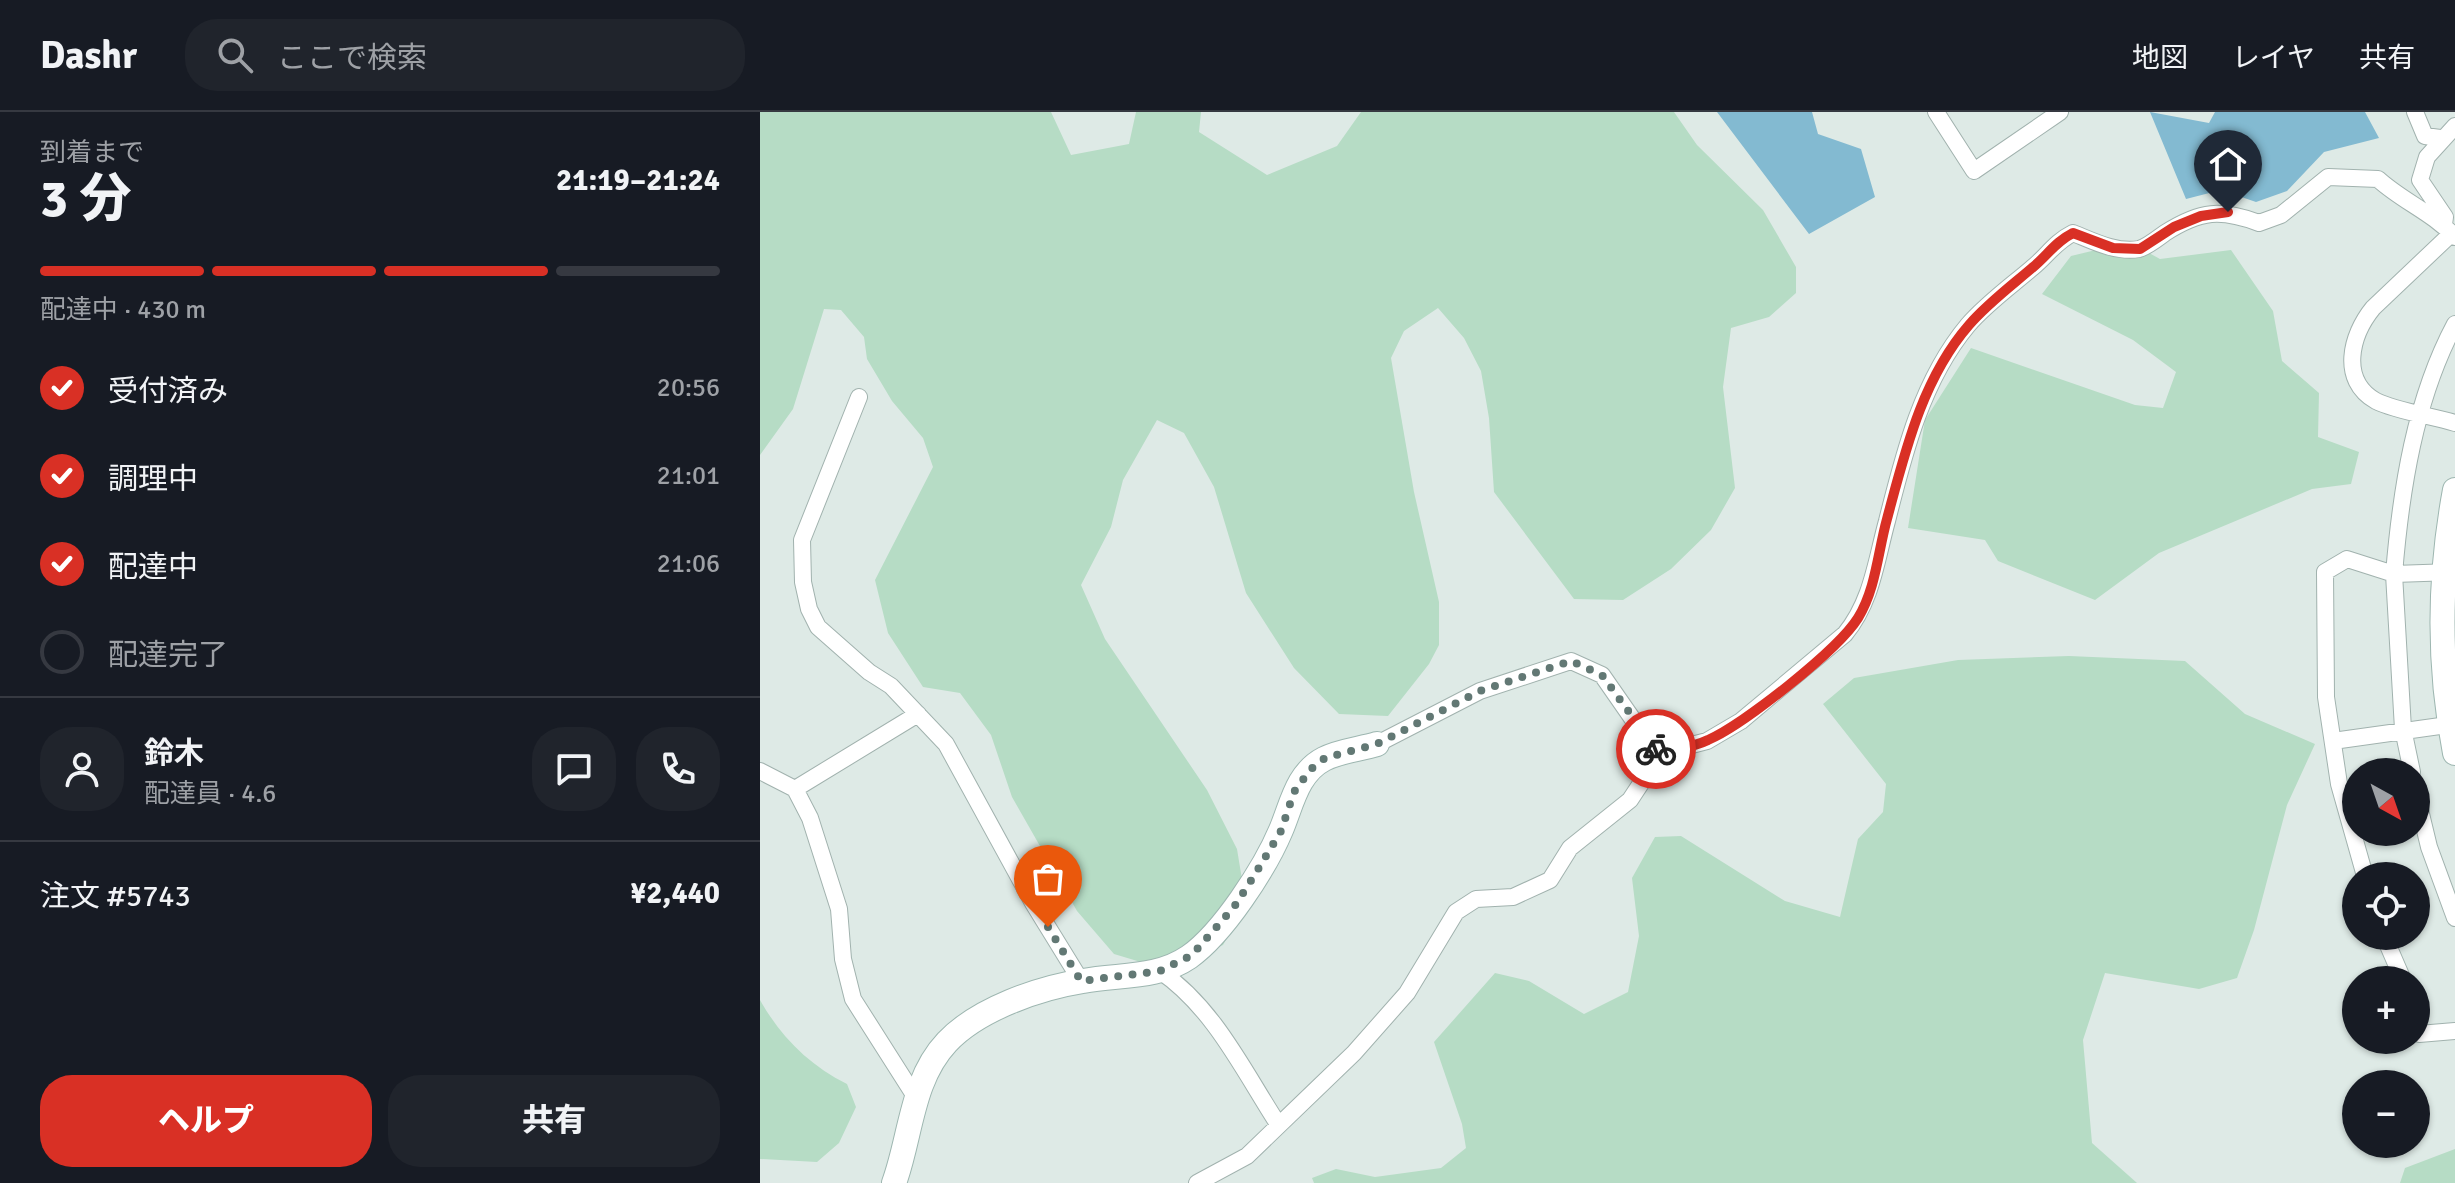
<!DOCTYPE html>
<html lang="ja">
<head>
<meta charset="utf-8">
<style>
  :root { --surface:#171b24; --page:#20242c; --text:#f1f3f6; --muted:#9ea1a6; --line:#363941; --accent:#d93025 }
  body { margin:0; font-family:Signika,"Noto Sans JP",sans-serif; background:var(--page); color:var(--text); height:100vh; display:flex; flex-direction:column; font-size:30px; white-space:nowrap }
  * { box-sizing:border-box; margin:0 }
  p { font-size:26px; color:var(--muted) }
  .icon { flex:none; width:44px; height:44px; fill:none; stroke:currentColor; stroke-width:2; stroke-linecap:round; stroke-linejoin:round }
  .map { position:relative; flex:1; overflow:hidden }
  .sheet { display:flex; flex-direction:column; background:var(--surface); width:760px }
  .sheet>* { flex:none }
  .needle { width:52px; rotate:140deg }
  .controls { position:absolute; left:1582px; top:646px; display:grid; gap:16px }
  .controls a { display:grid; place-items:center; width:88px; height:88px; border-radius:50%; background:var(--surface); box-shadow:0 2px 6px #0004; font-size:40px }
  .pin { position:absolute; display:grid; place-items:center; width:68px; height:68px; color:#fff; margin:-82px -34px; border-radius:50% 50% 50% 0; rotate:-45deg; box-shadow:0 0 8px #0007 }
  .pin .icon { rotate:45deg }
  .courier { position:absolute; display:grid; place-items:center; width:80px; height:80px; margin:-40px; border:6px solid #d93025; border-radius:50%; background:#fff; color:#222; box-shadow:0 2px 10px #0007 }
  .overview em { font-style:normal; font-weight:800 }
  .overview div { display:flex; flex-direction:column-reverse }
  .overview { display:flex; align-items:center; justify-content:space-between; height:136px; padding:0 40px }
  h1 { font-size:52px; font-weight:800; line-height:60px }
  .bar { display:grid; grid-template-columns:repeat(4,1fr); gap:12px 8px; align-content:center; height:96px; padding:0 40px }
  .bar i { height:10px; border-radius:6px; background:var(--line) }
  .bar .selected { background:var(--accent) }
  .bar p { grid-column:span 4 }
  .line { display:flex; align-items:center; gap:20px; padding:0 40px; border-top:2px solid var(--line) }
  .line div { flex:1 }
  .round { display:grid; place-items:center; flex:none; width:84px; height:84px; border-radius:32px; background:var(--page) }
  ol { padding:0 40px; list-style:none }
  li { display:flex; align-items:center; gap:24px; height:88px }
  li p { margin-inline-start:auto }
  li .icon { padding:8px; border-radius:50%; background:var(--accent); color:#fff; stroke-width:4 }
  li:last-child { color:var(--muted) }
  li i { width:44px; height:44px; border:4px solid var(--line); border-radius:50% }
  .cta { display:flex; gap:16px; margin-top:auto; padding:16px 40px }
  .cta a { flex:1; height:92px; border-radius:32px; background:var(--accent); color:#fff; font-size:32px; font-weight:800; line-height:92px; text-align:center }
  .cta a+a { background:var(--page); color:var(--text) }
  header { display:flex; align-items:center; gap:48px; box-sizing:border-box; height:112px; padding:0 40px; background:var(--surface); border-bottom:2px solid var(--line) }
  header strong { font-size:38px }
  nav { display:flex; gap:44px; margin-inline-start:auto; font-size:28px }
  .search { width:560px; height:72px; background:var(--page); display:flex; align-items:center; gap:20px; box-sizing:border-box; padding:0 28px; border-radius:32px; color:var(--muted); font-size:30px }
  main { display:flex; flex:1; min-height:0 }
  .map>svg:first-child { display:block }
  .green { fill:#b6dcc5 }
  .water { fill:#83bad1 }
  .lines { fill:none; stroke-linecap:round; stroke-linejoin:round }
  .street-casing { stroke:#a1b2ae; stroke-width:18 }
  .secondary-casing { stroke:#9db6b0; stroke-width:26 }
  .street { stroke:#fff; stroke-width:16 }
  .secondary { stroke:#fff; stroke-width:24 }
  .done { stroke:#627874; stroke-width:8; stroke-dasharray:0 14.4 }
  .route { stroke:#d93025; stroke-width:10 }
</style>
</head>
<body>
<header>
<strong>Dashr</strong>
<div class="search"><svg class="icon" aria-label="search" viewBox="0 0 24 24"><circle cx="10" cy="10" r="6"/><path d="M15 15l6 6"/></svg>ここで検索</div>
<nav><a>地図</a><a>レイヤ</a><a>共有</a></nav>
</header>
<main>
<section class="sheet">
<div class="overview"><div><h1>3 分</h1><p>到着まで</p></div><em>21:19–21:24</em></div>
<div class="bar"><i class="selected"></i><i class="selected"></i><i class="selected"></i><i></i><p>配達中 · 430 m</p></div>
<ol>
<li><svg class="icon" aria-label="check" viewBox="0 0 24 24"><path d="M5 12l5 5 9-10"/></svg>受付済み<p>20:56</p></li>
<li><svg class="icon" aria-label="check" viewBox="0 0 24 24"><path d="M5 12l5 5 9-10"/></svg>調理中<p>21:01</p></li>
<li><svg class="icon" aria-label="check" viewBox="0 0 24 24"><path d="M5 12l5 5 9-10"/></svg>配達中<p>21:06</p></li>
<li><i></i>配達完了</li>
</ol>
<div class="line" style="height:144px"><a class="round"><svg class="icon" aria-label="person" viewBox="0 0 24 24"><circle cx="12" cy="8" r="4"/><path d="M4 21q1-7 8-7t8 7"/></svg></a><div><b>鈴木</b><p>配達員 · 4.6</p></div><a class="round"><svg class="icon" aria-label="chat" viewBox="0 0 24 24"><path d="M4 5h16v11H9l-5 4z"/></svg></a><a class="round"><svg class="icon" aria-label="phone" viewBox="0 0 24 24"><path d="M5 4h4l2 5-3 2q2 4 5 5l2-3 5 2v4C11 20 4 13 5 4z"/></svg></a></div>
<div class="line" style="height:104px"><div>注文 #5743</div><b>¥2,440</b></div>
<div class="cta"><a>ヘルプ</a><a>共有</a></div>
</section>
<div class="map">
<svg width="1695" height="1071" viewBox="0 0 1695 1071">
  <rect width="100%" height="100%" fill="#deeae6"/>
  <path class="green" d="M0,0h291l20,43 58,-11 7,-32h65l-2,20 68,43 70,-29 24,-34h313l23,33 66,65 33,57v26l-27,24 -38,11 -8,59 12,101 -24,42 -40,39 -48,31 -49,-1 -80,-107 -5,-74 -8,-47 -17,-33 -26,-30 -34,23 -13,27 23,134 25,110v43l-10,19 -41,52 -49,-2 -45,-46 -48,-75 -32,-106 -30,-54 -27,-13 -34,60 -12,47 -30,58 24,54 102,151 30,59 9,55 -23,41 -59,24 -50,-15 -37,-43 -65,-114 -21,-62 -31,-42 -37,-6 -35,-54 -13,-53 58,-113 -10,-29 -31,-37 -25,-42 -3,-22 -23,-27 -17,-1 -31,100 -33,46z
    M1369,130l31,17 71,-9 42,61 9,50 37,32 -1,44 41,15 -8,32 -39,5 -153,64 -64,47 -97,-39 -13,-21 -77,-12 17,-108 46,-72 164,57 28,3 13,-36 -43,-32 -91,-46 29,-38z
    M1309,544l116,5 60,53 70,30 -28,61 -33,125 -17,48 -38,11 -94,-16 -22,67 9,103 45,40h-823l-2,-5 24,-9 39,8 66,-9 25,-20 -4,-24 -28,-82 61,-69 34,8 55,33 44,-22 11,-56 -7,-58 23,-41 26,-1 104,65 55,16 18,-78 25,-27 3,-28 -63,-80 31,-26 104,-18z
    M0,888c21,37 49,65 87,84l9,23 -17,36 -22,19 -57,-3z
    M1695,1037v34h-55l5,-15z"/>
  <path class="water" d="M957,0h95l6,22 43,15 14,48 -66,37z
    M1390,0l59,11 6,-11h150l14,26 -55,14 -37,39 -31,11 -35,-12 -35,9z"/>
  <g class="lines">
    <defs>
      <path id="street" d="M1176,0l38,59 86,-59
        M1655,0l10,24 15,2
        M1684,112l1,-7 -25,-37 7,-23 28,-31
        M1692,121l-79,75c-22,27 -34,72 3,93 20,10 56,15 79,22
        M99,285l-57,143 1,42 6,27 9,18 51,45 22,14 55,58 87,159 48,78
        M1573,629l122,-17
        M617,632l103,-53 91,-30 31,14 48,69 11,9
        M0,659l35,18 15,29 29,91 4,50 10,40 63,99
        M1652,660l-9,-43 -9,-155 59,-2
        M35,677l123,-75
        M1656,681l13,54 26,71
        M1605,764l-26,-92 -13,-87 -1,-125 22,-13 47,15c7,-85 21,-175 61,-250
        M1624,824l19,44
        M400,859c54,37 83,99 118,153
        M1656,911l3,11 36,-3
        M437,1071l50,-27 107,-103 53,-60 49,-81 20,-13 37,-2 37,-17 20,-32 60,-48 31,-47 46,-12 34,-20 104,-87c27,-33 31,-73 42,-113 17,-68 35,-141 81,-196 18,-21 43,-39 64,-57 15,-12 23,-26 41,-35 20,8 43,20 66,16 8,-2 19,-11 26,-16 36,-23 56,-24 94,-10l22,-8 47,-38 50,2c24,22 55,34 77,58"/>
      <path id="secondary" d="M1695,378c-16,86 -17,176 0,263
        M134,1071c17,-46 17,-103 53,-141 31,-33 92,-54 136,-61 37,-7 74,-2 106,-24 34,-24 76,-89 92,-127 11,-26 16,-57 43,-71 15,-8 37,-10 53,-15"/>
    </defs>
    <use href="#street" class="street-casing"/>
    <use href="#secondary" class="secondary-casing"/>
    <use href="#street" class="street"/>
    <use href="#secondary" class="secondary"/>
  </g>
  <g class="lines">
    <path class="done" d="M288,815l33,54 79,-10 32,-16 42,-48 20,-31 27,-45 13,-39 16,-22 15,-12 52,-14 103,-53 91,-30 31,14 54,74"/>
    <path class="route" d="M896,637l5,4c16,-4 33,-6 47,-13 35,-15 130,-90 150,-122 18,-29 20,-67 29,-99 18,-67 35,-140 82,-194 18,-21 42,-39 63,-57 15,-12 23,-26 41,-35l40,15 27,1 34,-22 27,-11 27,-4"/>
  </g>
</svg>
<div class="controls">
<a><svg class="needle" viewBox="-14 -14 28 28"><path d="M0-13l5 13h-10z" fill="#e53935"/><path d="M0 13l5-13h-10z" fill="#9ea1a6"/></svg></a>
<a><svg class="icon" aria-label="locate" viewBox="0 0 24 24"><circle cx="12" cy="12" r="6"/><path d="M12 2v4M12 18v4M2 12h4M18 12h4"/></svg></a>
<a>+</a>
<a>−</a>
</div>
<div class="pin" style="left:288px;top:815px;background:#ea580c"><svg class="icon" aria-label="bag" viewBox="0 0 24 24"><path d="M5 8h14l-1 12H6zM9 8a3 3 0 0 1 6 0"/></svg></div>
<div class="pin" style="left:1468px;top:100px;background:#1f2937"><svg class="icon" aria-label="home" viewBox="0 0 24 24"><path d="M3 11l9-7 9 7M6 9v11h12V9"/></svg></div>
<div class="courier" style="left:896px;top:637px"><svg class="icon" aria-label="bike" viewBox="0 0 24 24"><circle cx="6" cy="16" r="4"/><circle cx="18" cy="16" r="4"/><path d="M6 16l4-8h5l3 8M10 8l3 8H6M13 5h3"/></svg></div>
</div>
</main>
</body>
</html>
